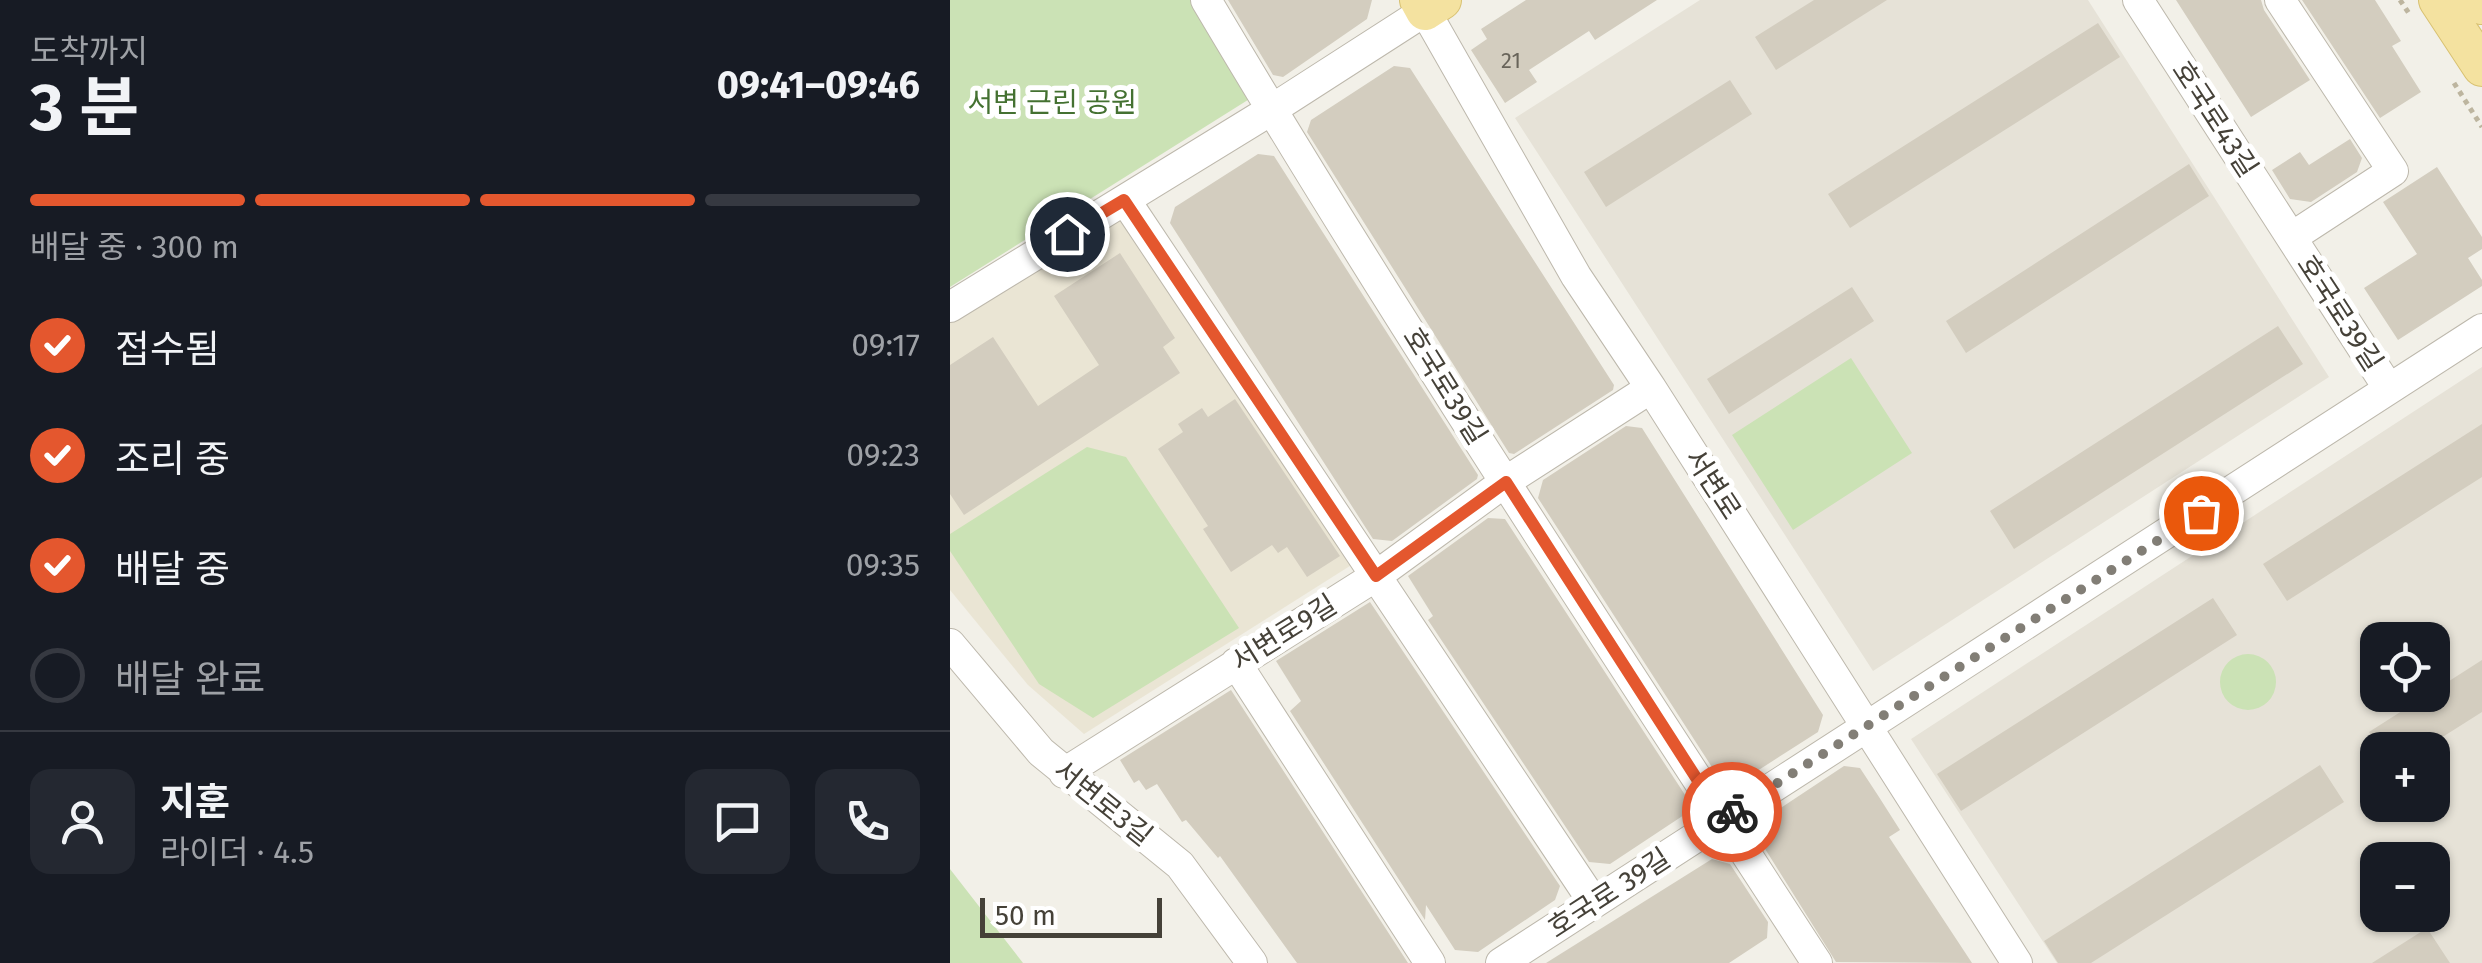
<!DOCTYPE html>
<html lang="ko">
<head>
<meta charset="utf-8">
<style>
  :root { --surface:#171b24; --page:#242831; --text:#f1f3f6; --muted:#9ea1a6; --line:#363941; --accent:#e4572e }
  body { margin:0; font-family:"Fira Sans","Noto Sans KR",sans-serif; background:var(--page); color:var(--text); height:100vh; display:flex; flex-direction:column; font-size:38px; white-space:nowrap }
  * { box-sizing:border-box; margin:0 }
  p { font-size:32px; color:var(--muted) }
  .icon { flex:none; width:55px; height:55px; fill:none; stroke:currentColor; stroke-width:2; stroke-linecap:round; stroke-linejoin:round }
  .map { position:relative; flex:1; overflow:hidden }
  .drawer { display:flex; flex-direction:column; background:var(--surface); width:950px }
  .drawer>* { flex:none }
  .fabs { position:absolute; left:1410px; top:622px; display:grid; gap:20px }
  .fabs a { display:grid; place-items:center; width:90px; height:90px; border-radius:20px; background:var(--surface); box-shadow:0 2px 8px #0004; font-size:50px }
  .scale { position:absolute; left:30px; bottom:25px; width:182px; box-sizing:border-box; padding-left:10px; border:5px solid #454138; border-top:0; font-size:28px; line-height:35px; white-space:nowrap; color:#454138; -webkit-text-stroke:8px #fff; paint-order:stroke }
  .pin { position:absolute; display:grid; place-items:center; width:85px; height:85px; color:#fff; margin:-42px; border:5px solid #fff; border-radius:50%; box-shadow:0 2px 10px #0007 }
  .courier { position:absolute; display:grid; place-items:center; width:100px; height:100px; margin:-50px; border:8px solid #e4572e; border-radius:50%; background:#fff; color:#222; box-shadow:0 2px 12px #0007 }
  .head em { font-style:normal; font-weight:700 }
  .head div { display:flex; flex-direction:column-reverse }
  .head { display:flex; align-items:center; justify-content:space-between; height:170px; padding:0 30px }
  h1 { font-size:65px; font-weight:700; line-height:75px }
  .bar { display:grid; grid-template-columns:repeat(4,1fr); gap:15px 10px; align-content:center; height:120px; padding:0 30px }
  .bar i { height:12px; border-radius:8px; background:var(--line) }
  .bar .active { background:var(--accent) }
  .bar p { grid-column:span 4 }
  .line { display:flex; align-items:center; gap:25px; padding:0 30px; border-top:2px solid var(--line) }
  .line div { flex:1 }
  .round { display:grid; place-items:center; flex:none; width:105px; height:105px; border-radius:20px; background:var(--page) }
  ol { padding:0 30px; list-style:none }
  li { display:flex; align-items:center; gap:30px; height:110px }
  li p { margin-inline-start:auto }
  li .icon { padding:10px; border-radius:50%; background:var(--accent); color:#fff; stroke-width:4 }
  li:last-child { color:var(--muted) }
  li i { width:55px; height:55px; border:5px solid var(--line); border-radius:50% }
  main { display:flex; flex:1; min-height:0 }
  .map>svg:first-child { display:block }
  .residential { fill:#e6e2d7; fill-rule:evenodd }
  .education { fill:#eae5d4 }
  .green { fill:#cbe2b5 }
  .building { fill:#d3cdbf }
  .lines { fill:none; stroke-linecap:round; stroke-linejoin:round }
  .minor-casing { stroke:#bdb8ac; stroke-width:32 }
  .major-casing { stroke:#d8c171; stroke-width:40 }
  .path { stroke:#bdb59f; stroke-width:5; stroke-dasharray:5 5; stroke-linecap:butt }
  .minor { stroke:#fff; stroke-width:30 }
  .major { stroke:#f4e2a0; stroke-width:38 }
  .done { stroke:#827e76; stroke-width:10; stroke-dasharray:0 18 }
  .route { stroke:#e4572e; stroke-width:12 }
  .labels { text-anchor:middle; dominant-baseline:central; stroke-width:10; stroke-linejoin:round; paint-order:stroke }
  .number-label { font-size:22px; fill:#68645a }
  .park-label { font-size:28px; fill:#447131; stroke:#fff }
  .street-label { font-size:28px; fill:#454138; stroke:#fff }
</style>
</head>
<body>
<main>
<section class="drawer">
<div class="head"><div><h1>3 분</h1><p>도착까지</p></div><em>09:41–09:46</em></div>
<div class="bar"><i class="active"></i><i class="active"></i><i class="active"></i><i></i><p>배달 중 · 300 m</p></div>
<ol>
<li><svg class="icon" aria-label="check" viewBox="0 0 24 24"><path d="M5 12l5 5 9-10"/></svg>접수됨<p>09:17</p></li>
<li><svg class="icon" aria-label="check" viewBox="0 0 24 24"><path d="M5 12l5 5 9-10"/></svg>조리 중<p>09:23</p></li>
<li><svg class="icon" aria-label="check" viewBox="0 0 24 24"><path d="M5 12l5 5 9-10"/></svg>배달 중<p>09:35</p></li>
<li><i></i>배달 완료</li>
</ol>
<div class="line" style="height:180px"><a class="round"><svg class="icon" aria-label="person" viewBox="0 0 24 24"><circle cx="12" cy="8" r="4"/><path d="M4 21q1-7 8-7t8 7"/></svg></a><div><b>지훈</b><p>라이더 · 4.5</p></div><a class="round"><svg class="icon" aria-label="chat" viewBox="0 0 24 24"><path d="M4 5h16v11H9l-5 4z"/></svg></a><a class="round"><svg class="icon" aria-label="phone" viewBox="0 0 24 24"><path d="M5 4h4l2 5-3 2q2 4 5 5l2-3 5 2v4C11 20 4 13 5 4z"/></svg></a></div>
</section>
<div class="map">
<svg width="1532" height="963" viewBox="0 0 1532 963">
  <rect width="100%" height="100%" fill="#f2f0e8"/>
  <path class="residential" d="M750,0h388l241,377 -456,294 -358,-553z
    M1532,367v596h-425l-146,-224zM1428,640h54v55h-54zM1428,750h54v55h-54zM1428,860h54v55h-54z"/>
  <path class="education" d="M169,217l234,347 -269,170 -56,-49 -78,-95v-269z"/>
  <path class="green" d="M0,0h242l59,98 -301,189z
    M901,358l61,95 -119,77 -61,-95z
    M137,447l39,10 113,171 -146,90 -54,-34 -89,-133v-17z
    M1270 682a28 28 0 1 1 56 0a28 28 0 1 1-56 0Z
    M0,869l73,94h-73z"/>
  <path class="building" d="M278,0h144l-5,19 -84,58 -10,-2z
    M576,0h131l-62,40 -6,-9 -60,39 8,12 -32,21 -34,-53 16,-11 -6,-10z
    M864,0h73l-111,70 -21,-33z
    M1226,0h85l3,10 46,70 -59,37z
    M1352,0h73l26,41 -9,5 29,46 -41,26z
    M1148,23l22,34 -270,171 -22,-34z
    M444,66l16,2 204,317 -1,5 -99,64 -5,-1 -202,-321 4,-12z
    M780,80l22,34 -146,93 -22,-35z
    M1400,139l12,19 -5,14 -46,30 -21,-3 -18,-29 28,-18 9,13z
    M308,154l16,2 204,319 -1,4 -85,62 -19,-2 -203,-316 5,-16z
    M1239,164l20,32 -243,157 -20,-32z
    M1487,167l45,70v12l-14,9 14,22v6l-84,54 -34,-52 53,-34 -34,-52z
    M170,253l55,85 -12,9 17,26 -216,142 -14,-21v-129l43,-28 45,69 61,-41 -45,-69z
    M902,287l22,34 -145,93 -22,-35z
    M1328,326l25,38 -289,185 -24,-38z
    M285,399l105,157 -33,21 -20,-30 -9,6 -6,-8 -41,27 -28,-43 5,-3 -50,-77 25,-17 -5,-8 24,-16 6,9z
    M1532,424v53l-195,124 -24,-37z
    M676,426l16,2 181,287 -5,17 -75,48 -24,-2 -181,-280 5,-18z
    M538,518l17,1 184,282 -5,14 -74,49 -21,-2 -161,-242 5,-4 -25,-40z
    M1263,598l24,37 -276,176 -24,-37z
    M420,602l190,284 -5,14 -77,52 -23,-2 -29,-45 -1,15 -135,-209 11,-10 -25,-40z
    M1532,660v52l-60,38h-41l-12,-18 58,-37h5v-3z
    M281,690l177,273h-111l-77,-107 -2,2 -32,-38 -4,2 -25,-38 -11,6 -7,-10 -5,3 -14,-23z
    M1370,765l24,37 -253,161h-33l-14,-22z
    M894,766l16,2 19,29 21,33 -11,7 83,126 -136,-1 -79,-126 4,-15z
    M762,859l18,5 38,58 -1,16 -38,25h-183z
    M1477,928l23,35h-78z"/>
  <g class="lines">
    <defs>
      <path id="minor" d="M256,0c194,327 404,644 611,963
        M1188,0l251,389
        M1330,0l113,171 -101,66
        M175,200l469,703
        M0,307l321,-197 154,-99 151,265 75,112 366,575
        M0,644l91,108 139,113 72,98
        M286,663l194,300
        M114,773l312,-197 129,-94 146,-94
        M551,963l981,-634"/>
      <path id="major" d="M469,0l6,11 17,-11
        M1488,0l44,67
        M1529,0l3,5"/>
    </defs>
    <use href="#minor" class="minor-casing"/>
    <use href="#major" class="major-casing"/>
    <path class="path" d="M1450,0l10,15
      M1504,83l28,44"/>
    <use href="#minor" class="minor"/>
    <use href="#major" class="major"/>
  </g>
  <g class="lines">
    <path class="done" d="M782,812l469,-299"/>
    <path class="route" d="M117,234l57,-34 252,376 130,-94 216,336 10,-6"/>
  </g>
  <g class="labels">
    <g class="number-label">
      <text x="561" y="60">21</text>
    </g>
    <g class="park-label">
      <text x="102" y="102">서변 근린 공원</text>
    </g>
    <g class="street-label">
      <text transform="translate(1265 119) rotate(57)">호국로43길</text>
      <text transform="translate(1390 313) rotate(57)">호국로39길</text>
      <text transform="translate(495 386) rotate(58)">호국로39길</text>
      <text transform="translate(763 484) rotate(57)">서변로</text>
      <text transform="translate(334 633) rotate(-32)">서변로9길</text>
      <text transform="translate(153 803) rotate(39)">서변로3길</text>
      <text transform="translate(659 893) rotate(-33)">호국로 39길</text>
    </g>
  </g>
</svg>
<div class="fabs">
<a><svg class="icon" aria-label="locate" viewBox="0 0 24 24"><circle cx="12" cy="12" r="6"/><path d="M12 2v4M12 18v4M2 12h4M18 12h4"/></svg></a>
<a>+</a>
<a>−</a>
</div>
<div class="scale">50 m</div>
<div class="pin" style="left:1251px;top:513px;background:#ea580c"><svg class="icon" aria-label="bag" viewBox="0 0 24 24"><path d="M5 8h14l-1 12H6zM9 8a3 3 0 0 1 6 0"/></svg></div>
<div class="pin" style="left:117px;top:234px;background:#1f2937"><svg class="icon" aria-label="home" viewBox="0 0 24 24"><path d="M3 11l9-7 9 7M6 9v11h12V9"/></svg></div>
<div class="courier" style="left:782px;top:812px"><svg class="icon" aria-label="bike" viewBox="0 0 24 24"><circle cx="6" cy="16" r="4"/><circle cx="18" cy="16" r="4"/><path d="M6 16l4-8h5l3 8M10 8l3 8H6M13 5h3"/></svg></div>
</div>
</main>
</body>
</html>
